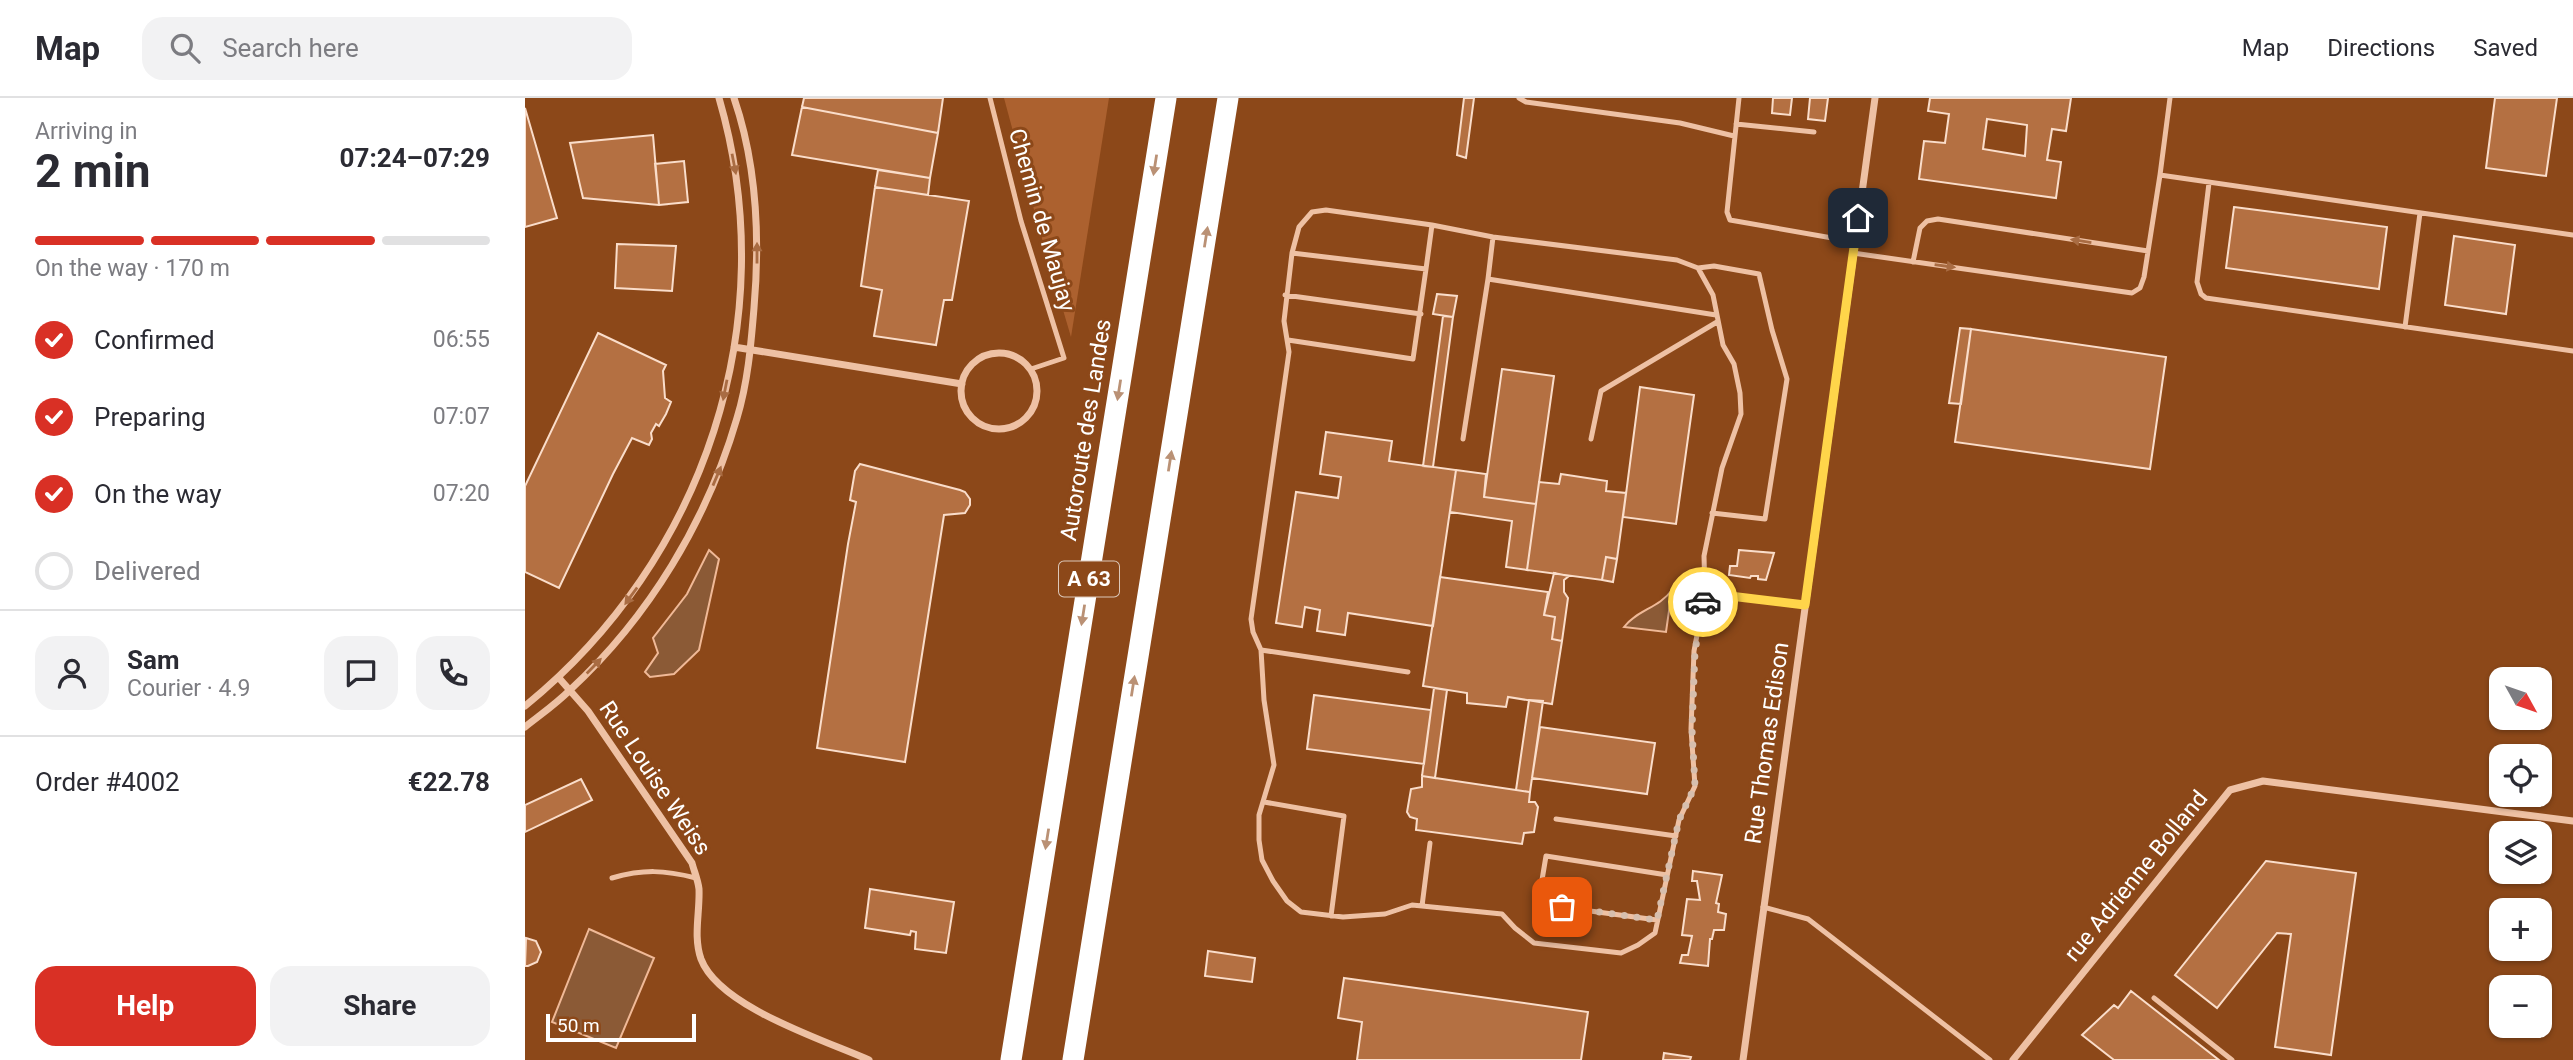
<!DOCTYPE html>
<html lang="en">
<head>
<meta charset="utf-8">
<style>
  :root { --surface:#fff; --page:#f2f2f3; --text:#2b2b33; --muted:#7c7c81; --line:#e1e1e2; --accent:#d93025 }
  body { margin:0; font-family:Roboto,sans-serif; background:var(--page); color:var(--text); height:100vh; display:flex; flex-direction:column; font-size:26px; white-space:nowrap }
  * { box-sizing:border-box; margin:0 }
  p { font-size:23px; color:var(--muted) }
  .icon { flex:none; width:38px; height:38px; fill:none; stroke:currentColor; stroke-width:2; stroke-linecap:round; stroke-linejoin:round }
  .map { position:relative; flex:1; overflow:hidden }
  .side { display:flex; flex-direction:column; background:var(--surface); width:525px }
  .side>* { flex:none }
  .needle { width:46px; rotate:130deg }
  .fabs { position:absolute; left:1964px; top:569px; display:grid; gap:14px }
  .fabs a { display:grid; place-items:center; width:63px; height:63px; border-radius:14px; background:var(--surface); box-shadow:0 2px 5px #0004; font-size:35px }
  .scale { position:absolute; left:21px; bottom:18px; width:150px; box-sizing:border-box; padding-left:7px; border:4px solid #fff; border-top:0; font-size:19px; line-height:24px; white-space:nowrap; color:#fff; -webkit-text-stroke:5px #8c4819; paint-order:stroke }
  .pin { position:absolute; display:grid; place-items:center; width:60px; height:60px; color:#fff; margin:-30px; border-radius:14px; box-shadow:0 4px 10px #0006 }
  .courier { position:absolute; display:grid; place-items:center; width:70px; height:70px; margin:-35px; border:5px solid #ffd54a; border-radius:50%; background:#fff; color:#222; box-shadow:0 2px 9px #0007 }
  .headline em { font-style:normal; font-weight:700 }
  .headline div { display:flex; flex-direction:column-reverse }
  .headline { display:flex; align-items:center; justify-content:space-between; height:119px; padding:0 35px }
  h1 { font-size:46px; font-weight:700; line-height:52px }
  .bar { display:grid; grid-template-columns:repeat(4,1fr); gap:10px 7px; align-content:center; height:84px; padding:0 35px }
  .bar i { height:9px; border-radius:5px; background:var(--line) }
  .bar .selected { background:var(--accent) }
  .bar p { grid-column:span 4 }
  .line { display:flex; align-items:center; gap:18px; padding:0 35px; border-top:2px solid var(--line) }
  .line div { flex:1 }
  .round { display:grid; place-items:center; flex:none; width:74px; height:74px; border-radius:21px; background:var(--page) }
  ol { padding:0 35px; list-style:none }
  li { display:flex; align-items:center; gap:21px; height:77px }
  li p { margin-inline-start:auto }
  li .icon { padding:7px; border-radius:50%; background:var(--accent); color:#fff; stroke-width:4 }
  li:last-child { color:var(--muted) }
  li i { width:38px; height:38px; border:4px solid var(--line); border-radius:50% }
  .action { display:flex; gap:14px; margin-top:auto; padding:14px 35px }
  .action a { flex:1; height:80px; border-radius:21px; background:var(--accent); color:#fff; font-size:28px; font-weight:700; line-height:80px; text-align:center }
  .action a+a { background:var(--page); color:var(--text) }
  header { display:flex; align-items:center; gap:42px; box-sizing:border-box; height:98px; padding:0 35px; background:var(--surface); border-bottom:2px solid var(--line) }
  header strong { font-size:33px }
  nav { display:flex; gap:38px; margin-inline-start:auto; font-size:24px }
  .search { width:490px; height:63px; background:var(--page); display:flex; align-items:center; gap:18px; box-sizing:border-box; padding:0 24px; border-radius:21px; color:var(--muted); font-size:26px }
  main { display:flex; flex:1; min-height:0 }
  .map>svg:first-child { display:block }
  .green { fill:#ac612f }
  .water { fill:#8b5a36; stroke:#f0b997; stroke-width:2 }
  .building { fill:#b47042; stroke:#faddca; stroke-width:2; fill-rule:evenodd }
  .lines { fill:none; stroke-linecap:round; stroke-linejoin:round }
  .lane { stroke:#eec1a4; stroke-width:5 }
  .street { stroke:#eec1a4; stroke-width:7 }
  .highway { stroke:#fff; stroke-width:21 }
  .oneway { fill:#a96c43 }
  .oneway2 { fill:#ba9175 }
  .done { stroke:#d7bfae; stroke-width:7; stroke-dasharray:0 12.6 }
  .route { stroke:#ffd54a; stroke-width:9 }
  .labels { text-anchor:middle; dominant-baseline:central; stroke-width:6; stroke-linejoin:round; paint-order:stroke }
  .shield { fill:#8c4819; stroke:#dcc8ba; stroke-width:2 }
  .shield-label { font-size:21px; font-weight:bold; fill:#fff }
  .street-label { font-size:23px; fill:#fff; stroke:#8c4819 }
</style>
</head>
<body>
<header>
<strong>Map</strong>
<div class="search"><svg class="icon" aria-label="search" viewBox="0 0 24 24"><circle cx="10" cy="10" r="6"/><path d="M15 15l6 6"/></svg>Search here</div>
<nav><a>Map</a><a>Directions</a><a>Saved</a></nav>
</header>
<main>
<section class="side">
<div class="headline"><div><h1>2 min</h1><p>Arriving in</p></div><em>07:24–07:29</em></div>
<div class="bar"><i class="selected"></i><i class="selected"></i><i class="selected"></i><i></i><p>On the way · 170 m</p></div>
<ol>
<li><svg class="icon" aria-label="check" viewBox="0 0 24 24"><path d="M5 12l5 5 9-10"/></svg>Confirmed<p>06:55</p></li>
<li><svg class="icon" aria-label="check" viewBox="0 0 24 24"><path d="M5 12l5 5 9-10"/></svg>Preparing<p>07:07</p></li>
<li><svg class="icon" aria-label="check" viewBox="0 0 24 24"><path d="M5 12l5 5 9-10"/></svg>On the way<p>07:20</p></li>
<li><i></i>Delivered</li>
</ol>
<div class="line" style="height:126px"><a class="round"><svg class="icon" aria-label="person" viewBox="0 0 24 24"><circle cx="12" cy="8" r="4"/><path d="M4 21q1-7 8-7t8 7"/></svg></a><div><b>Sam</b><p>Courier · 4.9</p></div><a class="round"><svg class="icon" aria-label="chat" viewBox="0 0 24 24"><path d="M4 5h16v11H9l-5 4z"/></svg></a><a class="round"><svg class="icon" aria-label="phone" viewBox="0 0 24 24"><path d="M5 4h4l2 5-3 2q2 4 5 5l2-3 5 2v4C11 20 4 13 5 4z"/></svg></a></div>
<div class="line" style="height:91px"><div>Order #4002</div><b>€22.78</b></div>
<div class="action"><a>Help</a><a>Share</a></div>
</section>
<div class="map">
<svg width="2048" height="962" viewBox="0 0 2048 962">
  <rect width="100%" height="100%" fill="#8c4819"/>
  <path class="green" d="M479,0h105l-38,239 -31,-105z"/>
  <path class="water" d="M184,452l10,9 -20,91 -25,24 -24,3 -5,-5 13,-19 -5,-15 34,-44z
    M1147,492l-6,42 -42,-5c13,-17 35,-19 48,-37z
    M64,831l65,29 -38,90 -64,-26z"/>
  <path class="building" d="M279,0h139l-5,35 -136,-26z
    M939,0h10l-8,60 -9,-3z
    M1248,0h19l-2,17 -18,-2z
    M1285,0h18l-3,23 -17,-2z
    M1405,0h141l-5,33 -14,-2 -5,31 14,2 -5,36 -137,-19 5,-38 21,2 4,-29 -21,-3zM1462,21l40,6 -2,31 -42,-7z
    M1970,0h62l-11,78 -60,-8z
    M277,9l136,26 -8,45 -138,-23z
    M0,10l32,110 -32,9z
    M128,37l6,70 -76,-7 -13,-55z
    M159,63l4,41 -29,3 -4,-41z
    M353,72l52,8 -2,17 -53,-8z
    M350,89l94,14 -17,99h-8l-8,45 -62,-9 8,-46 -21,-4z
    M1709,109l153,20 -8,62 -153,-21z
    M1929,138l61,9 -9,69 -61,-9z
    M92,146l59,2 -4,45 -57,-3z
    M912,196l20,2 -4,21 -20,-3z
    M918,218l10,1 -20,150 -10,-1z
    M1435,230l11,1 -10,75 -12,-1z
    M1446,231l195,28 -16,112 -195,-27z
    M73,235l68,32 -3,6 2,27 6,4 -5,12 -7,12 -3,-2 -5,9 1,6 -3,6 -17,-7 -19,36 -54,114 -34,-16v-86z
    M977,271l52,7 -18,128 -52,-7z
    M1115,289l54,8 -18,129 -53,-7z
    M801,334l66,9 -3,20 67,9 -23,156 -85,-13 -3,22 -28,-4 3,-21 -15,-3 -3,20 -26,-4 20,-131 42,6 3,-21 -21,-3z
    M335,366l100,26 5,2 5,7v6l-5,8 -21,2 -39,247 -88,-14 31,-204 8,-42 -6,-2 5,-29z
    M931,372l30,4 -2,23 52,7 -9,66 -21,-3 6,-46 -62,-9z
    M1036,376l46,7 -1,10 20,2 -9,66 -11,-2 -4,23 -75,-10 12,-88 20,2z
    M1214,452l35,3 -8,27 -8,-1v-3h-7l-1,2 -21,-3 1,-9h7z
    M1081,459l11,2 -4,23 -11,-2z
    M1029,475l15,3 -5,4v12l4,6 -6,43 -10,-2 3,-22 -11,-2z
    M915,479l108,15 -4,23 11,2 -3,22 10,2 -10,63 -44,-7 -2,10 -39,-4v-10l-44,-7z
    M909,590l13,2 -12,88 -13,-2z
    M789,597l117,15 -7,54 -117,-15z
    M1004,602l14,1 -13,91 -14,-2z
    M1015,629l115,16 -8,51 -115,-16z
    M897,678l108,16 -1,10h6l3,5 -4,25 -10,1 -2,11 -106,-14 1,-11 -7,-2 -3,-5 4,-23 11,-2z
    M56,681l11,21 -67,32v-27z
    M1741,763l90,12 -25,182 -56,-8 16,-113 -14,-1 -60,75 -42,-33z
    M1168,773l29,4 -6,28 3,1 -1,8 8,2 -2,16h-10l-2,9h-2l-2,27 -28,-3 2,-8h6l4,-19 -10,-1 5,-36 13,1 -3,-19h-5z
    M345,791l84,13 -8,51 -31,-4 1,-17 -5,-1 -1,4 -45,-7z
    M1,840l10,3 5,11 -4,10 -9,4h-3z
    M683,853l47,7 -3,24 -47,-6z
    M819,880l244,34 -7,48h-224l5,-38 -24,-4z
    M1606,893l88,69h-105l-32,-25 32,-30 4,3z
    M1139,955l27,4 -1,3h-27z"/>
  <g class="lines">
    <path class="lane" d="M465,0l31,123 43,137 -33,11
      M994,0l7,4 154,21 54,13
      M1214,0l-12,114 3,8 125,22
      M1211,26l78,8
      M1635,77l10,-77
      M1684,85l-12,99 4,12 5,4 367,53
      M801,112l106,15 61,12 184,23 21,8 15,27 10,50 11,19 6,29 1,21 -19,54 -18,88 1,37 -11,58 -3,78 4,57 -16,34 -24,113 -17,12 -17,8 -87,-10 -19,-15 -13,-14 -90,-9 -27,9 -42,3 -42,-5 -14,-11 -14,-20 -11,-21 -3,-20v-25l15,-50 -10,-65 -3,-50 -8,-18 -2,-13 38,-267 -5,-31 8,-68 7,-26 13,-15z
      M968,139l-5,42 228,36
      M1328,155l279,40 8,-5 4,-11 16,-102 413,60
      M1388,164l7,-34 7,-7 11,-2 210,32
      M1173,170l16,-2 45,8 13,56 15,49 -22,140 -53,-6
      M901,171l6,-44
      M760,197l136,19
      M1880,229l15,-114
      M763,242l125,19 13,-90 -134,-16
      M938,341l25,-160
      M1066,341l10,-48 116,-69
      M1180,495l100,12
      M736,552l147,22
      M739,704l80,14 -13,100
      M1031,721l120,17
      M87,780c32,-9 52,-8 84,0
      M897,808l8,-63
      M1238,809l45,12 182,141
      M1132,822l-119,-16 8,-48 121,19
      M1629,900l78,62"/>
    <path class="street" d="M209,249l228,37
      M436 293a38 38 0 1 1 76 0a38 38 0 1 1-76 0Z
      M34,580l29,33 104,152c2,8 6,17 7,26 1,24 -6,47 2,70 18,48 123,81 168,101
      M0,608c180,-146 259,-385 194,-608
      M0,629c15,-12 31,-23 45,-37 79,-73 137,-169 167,-272 11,-36 14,-74 17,-110 6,-70 3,-143 -20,-210
      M1218,962l132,-962
      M1488,962l217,-270 33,-9 310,40"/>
    <path class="highway" d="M486,962l155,-962
      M548,962l155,-962"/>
  </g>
  <defs><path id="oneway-solid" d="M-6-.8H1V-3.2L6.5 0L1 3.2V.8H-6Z" transform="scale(1.75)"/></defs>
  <g class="oneway">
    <use href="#oneway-solid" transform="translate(209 66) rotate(79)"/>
    <use href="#oneway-solid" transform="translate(1556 143) rotate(-171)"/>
    <use href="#oneway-solid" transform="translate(232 155) rotate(-90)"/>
    <use href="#oneway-solid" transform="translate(1420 168) rotate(8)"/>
    <use href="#oneway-solid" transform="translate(200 292) rotate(101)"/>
    <use href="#oneway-solid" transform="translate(192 378) rotate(-67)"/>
    <use href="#oneway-solid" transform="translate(106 498) rotate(126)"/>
    <use href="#oneway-solid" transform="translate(69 568) rotate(-46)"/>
  </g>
  <g class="oneway2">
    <use href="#oneway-solid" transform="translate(630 67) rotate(99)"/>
    <use href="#oneway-solid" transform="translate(681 139) rotate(-81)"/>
    <use href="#oneway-solid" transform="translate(594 292) rotate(99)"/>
    <use href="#oneway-solid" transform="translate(645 363) rotate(-81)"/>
    <use href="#oneway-solid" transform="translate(558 517) rotate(99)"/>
    <use href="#oneway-solid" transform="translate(608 588) rotate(-81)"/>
    <use href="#oneway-solid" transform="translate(522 741) rotate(99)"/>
  </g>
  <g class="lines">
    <path class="done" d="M1037,809l95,13 22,-100 16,-34 -3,-57 3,-77 8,-50"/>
    <path class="route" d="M1178,504l2,-9 100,12 53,-387"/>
  </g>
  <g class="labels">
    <rect class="shield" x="534" y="463.5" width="60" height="35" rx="5"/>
    <g class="shield-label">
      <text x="564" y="481">A 63</text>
    </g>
    <g class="street-label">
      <text transform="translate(517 122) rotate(74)">Chemin de Maujay</text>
      <text transform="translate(561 332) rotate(-81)">Autoroute des Landes</text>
      <text transform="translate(1242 645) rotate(-82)">Rue Thomas Edison</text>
      <text transform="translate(130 680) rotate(56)">Rue Louise Weiss</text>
      <text transform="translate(1611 778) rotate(-51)">rue Adrienne Bolland</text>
    </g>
  </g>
</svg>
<div class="fabs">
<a><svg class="needle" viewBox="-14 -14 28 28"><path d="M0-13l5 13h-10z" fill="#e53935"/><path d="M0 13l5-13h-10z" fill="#7c7c81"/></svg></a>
<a><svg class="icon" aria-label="locate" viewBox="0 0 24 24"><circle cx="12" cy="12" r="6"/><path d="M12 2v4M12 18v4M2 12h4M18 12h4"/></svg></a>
<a><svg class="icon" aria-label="layers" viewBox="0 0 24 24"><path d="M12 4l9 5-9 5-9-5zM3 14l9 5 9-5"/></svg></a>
<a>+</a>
<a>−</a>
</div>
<div class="scale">50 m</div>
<div class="pin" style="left:1037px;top:809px;background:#ea580c"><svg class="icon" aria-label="bag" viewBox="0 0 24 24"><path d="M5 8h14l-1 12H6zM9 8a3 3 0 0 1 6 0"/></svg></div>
<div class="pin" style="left:1333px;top:120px;background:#1f2937"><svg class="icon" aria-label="home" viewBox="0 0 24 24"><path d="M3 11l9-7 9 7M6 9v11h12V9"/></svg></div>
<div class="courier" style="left:1178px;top:504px"><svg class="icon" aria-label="car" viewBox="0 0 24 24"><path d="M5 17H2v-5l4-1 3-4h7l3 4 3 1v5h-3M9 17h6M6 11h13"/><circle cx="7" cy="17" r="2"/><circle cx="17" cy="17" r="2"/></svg></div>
</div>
</main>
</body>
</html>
